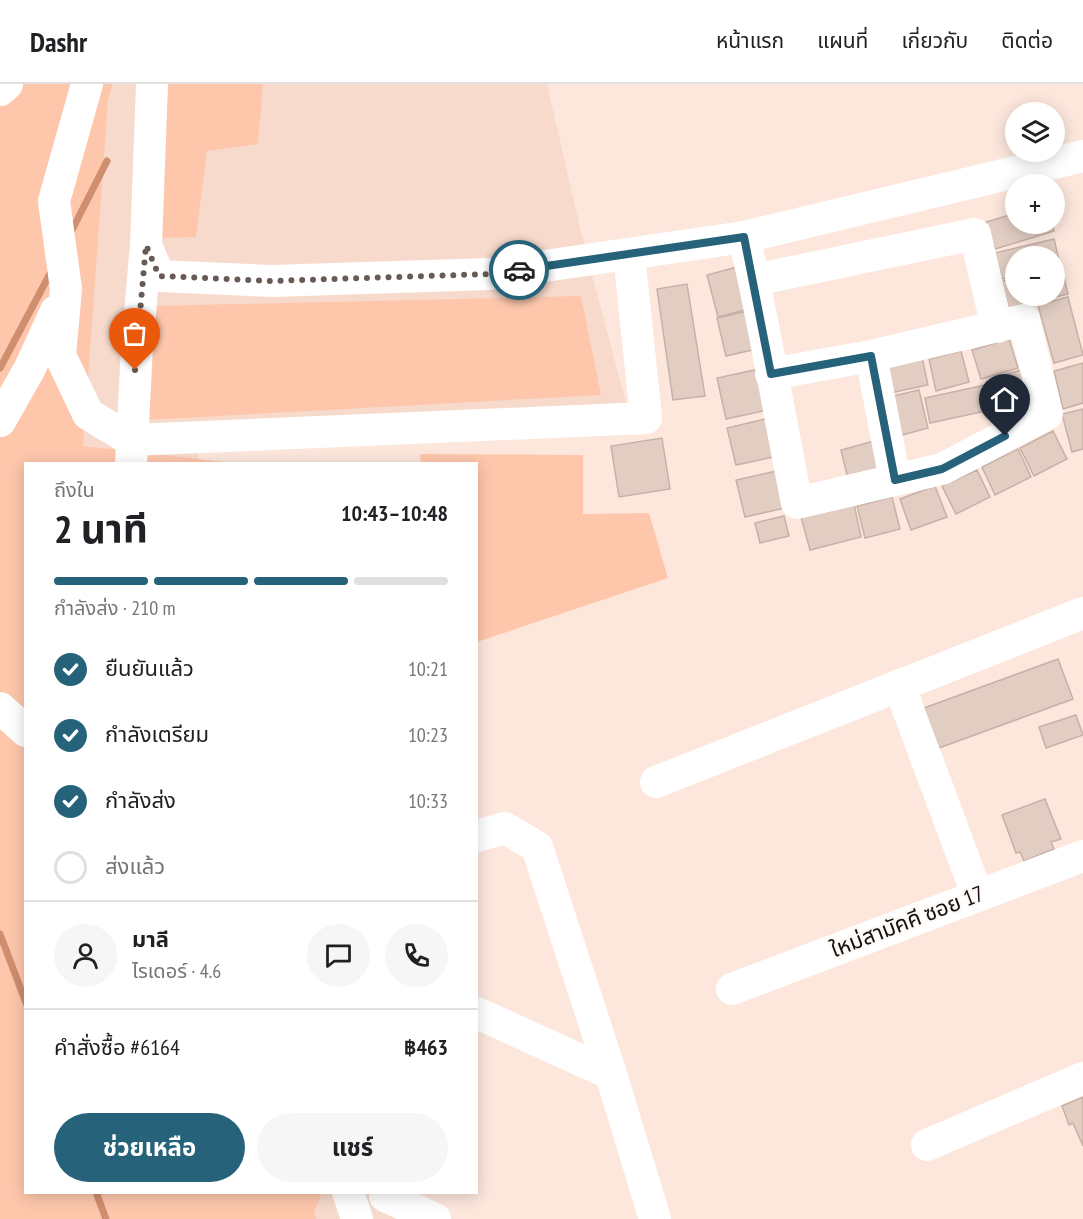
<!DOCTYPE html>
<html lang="th">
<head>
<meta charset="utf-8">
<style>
  :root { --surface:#fff; --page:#f6f6f6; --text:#202124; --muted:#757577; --line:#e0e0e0; --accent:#266279 }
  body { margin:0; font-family:"PT Sans Narrow","Noto Sans Thai",sans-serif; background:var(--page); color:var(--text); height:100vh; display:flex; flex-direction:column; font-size:22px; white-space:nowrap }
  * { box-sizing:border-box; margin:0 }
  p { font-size:20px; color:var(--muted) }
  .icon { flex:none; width:33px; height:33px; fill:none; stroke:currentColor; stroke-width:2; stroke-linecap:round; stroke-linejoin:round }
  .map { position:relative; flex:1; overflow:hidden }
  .drawer { position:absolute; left:24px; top:378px; width:454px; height:732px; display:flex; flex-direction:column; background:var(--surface); border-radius:0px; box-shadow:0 3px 15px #0003 }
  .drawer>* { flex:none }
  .controls { position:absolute; left:1005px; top:18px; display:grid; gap:12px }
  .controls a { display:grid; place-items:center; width:60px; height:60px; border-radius:50%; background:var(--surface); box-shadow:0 3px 15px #0003; font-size:30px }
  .pin { position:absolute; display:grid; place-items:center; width:51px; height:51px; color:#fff; margin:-62px -26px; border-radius:50% 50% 50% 0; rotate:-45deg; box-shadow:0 0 6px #0007 }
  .pin .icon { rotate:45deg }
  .courier { position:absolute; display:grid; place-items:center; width:60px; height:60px; margin:-30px; border:4px solid #266279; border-radius:50%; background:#fff; color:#222; box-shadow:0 2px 8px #0007 }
  .head em { font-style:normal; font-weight:700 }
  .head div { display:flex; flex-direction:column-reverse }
  .head { display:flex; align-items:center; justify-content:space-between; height:102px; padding:0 30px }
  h1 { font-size:39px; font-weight:700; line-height:45px }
  .bar { display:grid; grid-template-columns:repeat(4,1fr); gap:9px 6px; align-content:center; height:72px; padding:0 30px }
  .bar i { height:8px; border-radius:4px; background:var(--line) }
  .bar .current { background:var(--accent) }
  .bar p { grid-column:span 4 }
  .line { display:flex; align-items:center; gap:15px; padding:0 30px; border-top:2px solid var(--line) }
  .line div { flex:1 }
  .round { display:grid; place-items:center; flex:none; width:63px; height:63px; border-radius:32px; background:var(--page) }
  ol { padding:0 30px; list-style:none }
  li { display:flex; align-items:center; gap:18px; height:66px }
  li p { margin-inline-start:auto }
  li .icon { padding:6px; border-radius:50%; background:var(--accent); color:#fff; stroke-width:4 }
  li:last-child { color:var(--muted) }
  li i { width:33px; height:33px; border:3px solid var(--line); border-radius:50% }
  .primary-button { display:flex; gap:12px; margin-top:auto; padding:12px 30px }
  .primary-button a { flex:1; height:69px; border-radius:36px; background:var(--accent); color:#fff; font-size:24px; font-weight:700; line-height:69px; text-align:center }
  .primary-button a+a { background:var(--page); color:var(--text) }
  header { display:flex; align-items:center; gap:36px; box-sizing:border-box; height:84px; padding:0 30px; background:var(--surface); border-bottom:2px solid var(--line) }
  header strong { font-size:28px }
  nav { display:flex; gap:33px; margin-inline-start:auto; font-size:21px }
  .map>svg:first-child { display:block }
  .built { fill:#f7dacc }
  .green { fill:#fec7ac }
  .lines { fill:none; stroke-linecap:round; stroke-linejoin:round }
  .stream { stroke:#cf8e6e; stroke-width:7 }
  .building { fill:#e2cdc3; stroke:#c6b1a7; stroke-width:1.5 }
  .minor { stroke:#fff; stroke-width:32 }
  .done { stroke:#685b55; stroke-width:6; stroke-dasharray:0 10.8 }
  .route { stroke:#266279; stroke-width:8 }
  .labels { text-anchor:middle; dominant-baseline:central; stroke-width:4.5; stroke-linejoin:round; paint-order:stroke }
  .street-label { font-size:22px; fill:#17100c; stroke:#fdf9f7 }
</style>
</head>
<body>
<header>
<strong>Dashr</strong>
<nav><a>หน้าแรก</a><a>แผนที่</a><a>เกี่ยวกับ</a><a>ติดต่อ</a></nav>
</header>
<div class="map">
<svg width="1083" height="1135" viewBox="0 0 1083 1135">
  <rect width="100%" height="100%" fill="#fde7dd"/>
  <path class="built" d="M0,0h547l35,152 45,171 -428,34 -1,22 -172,1v728l352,1 43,26h-421z"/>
  <path class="green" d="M0,0h112l-4,17 -25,345 150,17 -207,1v728l296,1 -8,19 2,7h-316z
    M168,0h95l-5,60 -51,7 -11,86 -36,1z
    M581,212l20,99 -455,25 8,-114z
    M420,370l163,1v59l66,-1 19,65 -191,64v-178l-56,-1z"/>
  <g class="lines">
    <path class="stream" d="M70,150l37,-73
      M0,284l53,-100
      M0,850l26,69
      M96,1108l10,27"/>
  </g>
  <path class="building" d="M1016,129v11h36l2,7 -59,18 -9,-27z
    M1054,155l6,25 -6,2v-10h-38v20l-14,3 -7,-26z
    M1061,182l7,28 -59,15 -7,-28 14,-3v18h38v-28z
    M737,183l11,42 -30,8 -11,-42z
    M687,200l18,112 -32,4 -16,-111z
    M1068,213l15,58 -29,8 -16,-58z
    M748,227l9,38 -31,7 -9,-38z
    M1009,255l9,29 -37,11 -9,-29z
    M961,267l8,31 -33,9 -7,-32z
    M922,273l6,28 -38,8 -6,-28z
    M1083,279v40l-20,6 -9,-38z
    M759,285l9,41 -42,9 -9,-41z
    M1024,285l10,37 -26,7 -9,-37z
    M999,298l5,25 -74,16 -5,-25z
    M919,306l9,38 -26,7 -9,-39z
    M1083,325v40l-11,3 -10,-38z
    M769,334l9,38 -42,9 -9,-37z
    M1053,347l14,28 -33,17 -14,-28z
    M662,354l8,51 -51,8 -8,-51z
    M878,356l7,29 -37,10 -7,-29z
    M1018,365l13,28 -36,18 -13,-28z
    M781,386l8,37 -44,10 -9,-37z
    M977,386l13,27 -34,17 -14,-28z
    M935,402l12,31 -36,13 -11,-31z
    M892,413l8,32 -35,9 -8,-32z
    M854,420l7,33 -51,13 -9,-33z
    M784,432l5,20 -29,7 -5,-20z
    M1058,575l15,40 -134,49 -15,-40z
    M1076,631l7,20 -37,13 -7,-21z
    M1045,715l16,40 -10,3 3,7 -30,12 -4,-9 -4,1 -14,-38z
    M1083,1013v49l-10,-23 -4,2 -7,-19z"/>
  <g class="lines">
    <path class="minor" d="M87,0l-33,117 12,88 -6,66 28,59 43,26 515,-22 -17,-164
      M0,6l7,-6
      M744,153c21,88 35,178 53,266l145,-34 105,-55 -23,-94 -153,36 -100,18
      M146,161l13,31 112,5 219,-7 254,-37 339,-81
      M754,196l221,-46 22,93
      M871,272l24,124
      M0,337l30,-53 26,-57
      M131,380l6,-117 9,-102 6,-161
      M899,601l78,209
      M0,624l26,23
      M656,698l427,-169
      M477,752l28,-8 32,19 74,227 44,145
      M732,905l351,-133
      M477,929l134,61
      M927,1061l156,-67
      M348,1108l9,27
      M385,1112l50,23"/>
  </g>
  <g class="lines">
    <path class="done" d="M135,286l11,-125 13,31 112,5 219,-7 29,-4"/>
    <path class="route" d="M519,186l225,-33 27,137 100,-18 24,124 47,-11 63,-33"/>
  </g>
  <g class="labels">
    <g class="street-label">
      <text transform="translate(907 837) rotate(-21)">ใหม่สามัคคี ซอย 17</text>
    </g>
  </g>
</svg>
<div class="controls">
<a><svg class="icon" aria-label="layers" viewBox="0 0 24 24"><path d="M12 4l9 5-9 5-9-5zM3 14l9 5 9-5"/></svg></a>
<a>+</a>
<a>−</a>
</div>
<div class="pin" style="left:135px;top:286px;background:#ea580c"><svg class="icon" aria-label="bag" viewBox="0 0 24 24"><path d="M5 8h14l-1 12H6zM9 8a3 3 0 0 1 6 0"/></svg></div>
<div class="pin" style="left:1005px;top:352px;background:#1f2937"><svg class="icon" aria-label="home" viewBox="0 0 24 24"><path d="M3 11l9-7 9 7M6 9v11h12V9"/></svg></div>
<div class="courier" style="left:519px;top:186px"><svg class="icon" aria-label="car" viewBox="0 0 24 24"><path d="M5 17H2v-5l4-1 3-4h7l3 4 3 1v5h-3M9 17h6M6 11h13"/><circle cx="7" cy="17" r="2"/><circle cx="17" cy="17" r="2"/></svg></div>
<section class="drawer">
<div class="head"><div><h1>2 นาที</h1><p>ถึงใน</p></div><em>10:43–10:48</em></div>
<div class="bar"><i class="current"></i><i class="current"></i><i class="current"></i><i></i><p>กำลังส่ง · 210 m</p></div>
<ol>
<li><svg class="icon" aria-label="check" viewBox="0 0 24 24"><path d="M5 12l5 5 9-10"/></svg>ยืนยันแล้ว<p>10:21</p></li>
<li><svg class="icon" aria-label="check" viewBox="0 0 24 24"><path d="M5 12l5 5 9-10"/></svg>กำลังเตรียม<p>10:23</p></li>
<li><svg class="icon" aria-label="check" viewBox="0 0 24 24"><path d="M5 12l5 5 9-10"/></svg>กำลังส่ง<p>10:33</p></li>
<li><i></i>ส่งแล้ว</li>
</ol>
<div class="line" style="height:108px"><a class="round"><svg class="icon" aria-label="person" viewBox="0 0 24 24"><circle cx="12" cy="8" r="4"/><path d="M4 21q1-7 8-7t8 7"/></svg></a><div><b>มาลี</b><p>ไรเดอร์ · 4.6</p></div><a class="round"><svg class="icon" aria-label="chat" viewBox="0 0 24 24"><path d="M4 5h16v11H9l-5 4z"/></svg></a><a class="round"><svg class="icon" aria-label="phone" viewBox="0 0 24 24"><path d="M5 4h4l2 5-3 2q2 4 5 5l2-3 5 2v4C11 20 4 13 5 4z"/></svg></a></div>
<div class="line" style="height:78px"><div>คำสั่งซื้อ #6164</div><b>฿463</b></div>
<div class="primary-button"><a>ช่วยเหลือ</a><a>แชร์</a></div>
</section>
</div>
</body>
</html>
